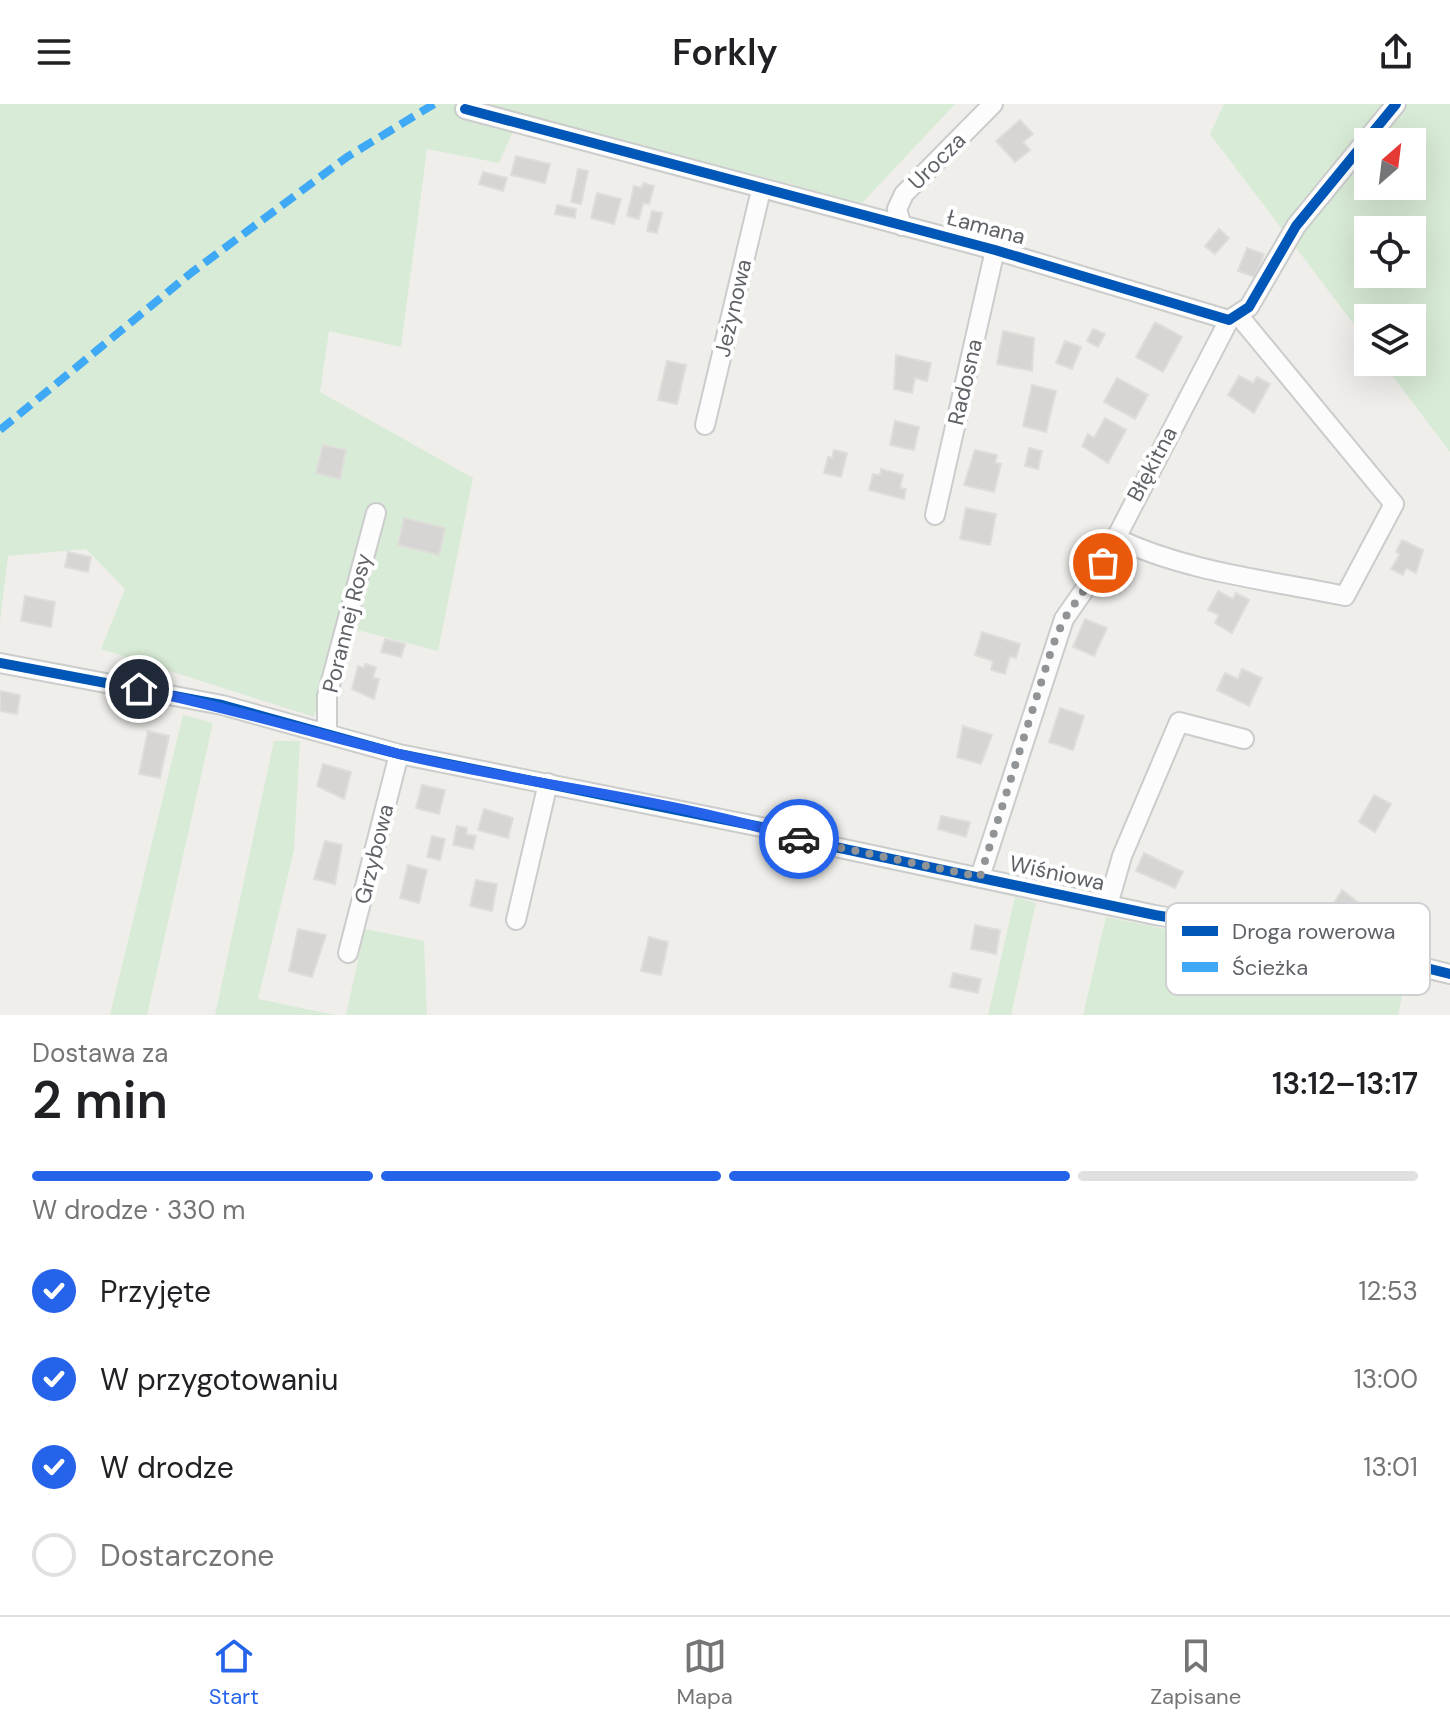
<!DOCTYPE html>
<html lang="pl">
<head>
<meta charset="utf-8">
<style>
  :root { --surface:#fff; --page:#f2f2f2; --text:#202124; --muted:#757577; --line:#e0e0e0; --accent:#2563eb }
  body { margin:0; font-family:"DM Sans",sans-serif; background:var(--page); color:var(--text); height:100vh; display:flex; flex-direction:column; font-size:30px; white-space:nowrap }
  * { box-sizing:border-box; margin:0 }
  p { font-size:26px; color:var(--muted) }
  .icon { flex:none; width:44px; height:44px; fill:none; stroke:currentColor; stroke-width:2; stroke-linecap:round; stroke-linejoin:round }
  .map { position:relative; height:911px; overflow:hidden }
  .side { display:flex; flex-direction:column; background:var(--surface); flex:1 }
  .side>* { flex:none }
  .needle { width:52px; rotate:28deg }
  .buttons { position:absolute; left:1354px; top:24px; display:grid; gap:16px }
  .buttons a { display:grid; place-items:center; width:72px; height:72px; border-radius:0px; background:var(--surface); box-shadow:0 8px 32px #0002; font-size:40px }
  .pin { position:absolute; display:grid; place-items:center; width:68px; height:68px; color:#fff; margin:-34px; border:4px solid #fff; border-radius:50%; box-shadow:0 2px 8px #0007 }
  .courier { position:absolute; display:grid; place-items:center; width:80px; height:80px; margin:-40px; border:6px solid #2563eb; border-radius:50%; background:#fff; color:#222; box-shadow:0 2px 10px #0007 }
  .overview em { font-style:normal; font-weight:600 }
  .overview div { display:flex; flex-direction:column-reverse }
  .overview { display:flex; align-items:center; justify-content:space-between; height:136px; padding:0 32px }
  h1 { font-size:52px; font-weight:600; line-height:60px }
  .bar { display:grid; grid-template-columns:repeat(4,1fr); gap:12px 8px; align-content:center; height:96px; padding:0 32px }
  .bar i { height:10px; border-radius:6px; background:var(--line) }
  .bar .active { background:var(--accent) }
  .bar p { grid-column:span 4 }
  ol { padding:0 32px; list-style:none }
  li { display:flex; align-items:center; gap:24px; height:88px }
  li p { margin-inline-start:auto }
  li .icon { padding:8px; border-radius:50%; background:var(--accent); color:#fff; stroke-width:4 }
  li:last-child { color:var(--muted) }
  li i { width:44px; height:44px; border:4px solid var(--line); border-radius:50% }
  header { display:flex; justify-content:space-between; align-items:center; height:104px; padding:0 32px; background:var(--surface); font-size:36px; font-weight:600 }
  .tab-bar { display:flex; justify-content:space-around; align-items:center; height:112px; border-top:2px solid var(--line); background:var(--surface); font-size:22px; color:var(--muted) }
  .tab-bar a { display:grid; justify-items:center; gap:4px }
  .tab-bar .active { color:var(--accent) }
  .map>svg:first-child { display:block }
  .green { fill:#d8ebd6; fill-rule:evenodd }
  .building { fill:#d6d5d3; stroke:#deddd9; stroke-width:2 }
  .lines { fill:none; stroke-linecap:round; stroke-linejoin:round }
  .minor-casing { stroke:#cbcccc; stroke-width:22 }
  .minor { stroke:#fdfcfc; stroke-width:18 }
  .quiet { stroke:#3fa9f5; stroke-width:8; stroke-dasharray:16 8; stroke-linecap:butt }
  .cycleway-casing { stroke:#fff; stroke-width:15 }
  .cycleway { stroke:#0057b8; stroke-width:10 }
  .done { stroke:#919496; stroke-width:8; stroke-dasharray:0 14.4 }
  .route { stroke:#2563eb; stroke-width:10 }
  .labels { text-anchor:middle; dominant-baseline:central; stroke-width:8; stroke-linejoin:round; paint-order:stroke }
  .street-label { font-size:22px; fill:#5f6368; stroke:#fff }
  .key { fill:#fff; stroke:#cfd0d2; stroke-width:2 }
  .key-label { font-size:22px; fill:#5f6368 }
</style>
</head>
<body>
<header><svg class="icon" aria-label="menu" viewBox="0 0 24 24"><path d="M4 6h16M4 12h16M4 18h16"/></svg>Forkly<svg class="icon" aria-label="share" viewBox="0 0 24 24"><path d="M12 15V3M7 8l5-5 5 5M5 13v7h14v-7"/></svg></header>
<div class="map">
<svg width="1450" height="911" viewBox="0 0 1450 911">
  <rect width="100%" height="100%" fill="#efeeea"/>
  <path class="green" d="M0,0h955l-93,99 -341,-90 -22,50 -72,-14 -26,198 -72,-16 -9,61 153,86 -35,173 -100,-26 -24,92 -213,-68 24,-60 -39,-40 -78,7 -8,66z
    M1224,0h226v348l-68,-90h30v-44h-44v25l-158,-209zM1368,38h44v44h-44zM1368,126h44v44h-44z
    M183,611l30,8 -66,292h-37z
    M274,637h26l-6,109 -36,149 77,16h-120z
    M1015,793l21,6 -25,112h-23z
    M1106,813l300,61 -8,37h-315z
    M365,825l59,12 3,74h-81z"/>
  <path class="building" d="M1020,16l13,14 -10,8 7,8 -15,12 -19,-21z
    M516,52l34,8 -5,19 -34,-8z
    M578,65l10,2 -7,33 -10,-2z
    M483,68l24,6 -4,13 -24,-7z
    M643,79l11,3 -5,18 -6,-1 -4,16 -12,-3 7,-30 8,2z
    M597,89l24,6 -7,25 -23,-6z
    M557,101l19,4 -1,9 -20,-4z
    M652,107l10,2 -5,20 -10,-2z
    M1219,125l10,9 -14,16 -10,-8z
    M1247,144l17,6 -9,23 -17,-6z
    M1155,218l27,15 -19,35 -27,-15z
    M1093,225l12,5 -7,13 -11,-6z
    M1003,227l31,7 -2,33 -35,-7z
    M1065,237l16,6 -9,22 -16,-6z
    M896,251l35,8 -4,18 -12,-3 -3,15 -18,-4z
    M667,257l19,4 -9,39 -19,-4z
    M1239,272l14,7 4,-6 13,7 -16,29 -26,-18z
    M1117,274l31,17 -13,24 -31,-17z
    M1032,281l24,6 -10,41 -23,-6z
    M1105,314l21,12 -18,33 -26,-17 6,-12 6,4z
    M895,317l24,6 -5,23 -24,-5z
    M323,341l23,5 -6,29 -24,-6z
    M1029,344l13,3 -4,18 -13,-3z
    M834,346l13,3 -6,24 -17,-4 4,-16 4,1z
    M975,346l22,5 -2,8 6,1 -7,28 -30,-7z
    M881,365l22,6 -3,13 6,1 -2,10 -35,-9 4,-16 7,1z
    M966,404l30,6 -6,31 -30,-6z
    M404,414l41,10 -6,27 -41,-10z
    M1402,436l21,10 -7,23 -10,-5 -3,7 -12,-6 9,-15 -4,-2z
    M68,448l23,5 -3,15 -23,-5z
    M1218,487l15,8 3,-6 13,7 -17,33 -17,-10 4,-8 -11,-5z
    M25,492l30,6 -4,25 -30,-6z
    M1085,515l22,9 -13,28 -21,-9z
    M982,528l38,12 -4,14 -6,-2 -5,18 -14,-4 2,-9 -18,-6z
    M385,535l20,5 -4,13 -20,-5z
    M365,560l11,3 -3,11 6,1 -5,20 -22,-10 6,-23 6,2z
    M1242,565l20,9 -13,28 -32,-16 8,-17 13,6z
    M0,587l20,4 -3,19 -17,-3z
    M1060,604l24,8 -11,34 -24,-8z
    M963,622l29,9 -11,29 -24,-7z
    M148,627l21,5 -9,42 -21,-4z
    M323,660l28,8 -7,27 -27,-13z
    M422,681l23,5 -6,24 -23,-6z
    M1374,691l17,9 -16,28 -16,-10z
    M484,705l29,9 -5,20 -30,-8z
    M941,712l29,6 -4,15 -28,-8z
    M457,722l10,2 -1,6 10,2 -3,13 -20,-4z
    M432,732l13,3 -5,21 -13,-3z
    M325,737l17,4 -7,39 -21,-5z
    M1144,749l39,19 -8,16 -39,-17z
    M408,761l19,5 -8,33 -19,-5z
    M476,776l21,4 -5,27 -22,-5z
    M1342,786l26,20 -13,21 -8,-4 -1,3 -19,-15z
    M975,821l25,5 -4,24 -25,-5z
    M298,825l28,6 -14,42 -23,-6z
    M649,833l19,5 -7,33 -20,-4z
    M953,869l28,6 -3,14 -28,-6z"/>
  <g class="lines">
    <defs>
      <path id="minor" d="M465,5l530,141 234,70 20,-13 47,-81 100,-122
        M902,122l-5,-17 7,-15 89,-90
        M705,321l56,-235
        M935,411l60,-265
        M1116,434c70,34 153,42 229,58l49,-92 -155,-188
        M0,559l222,42 177,49 362,73 41,13 353,75 174,29 121,30
        M327,630v-38l49,-183
        M980,773l84,-258 39,-56 126,-243
        M1108,801l14,-49 57,-134 65,17
        M516,816l32,-137
        M348,849l51,-199"/>
    </defs>
    <use href="#minor" class="minor-casing"/>
    <use href="#minor" class="minor"/>
    <path class="quiet" d="M0,326l191,-157 156,-116 87,-53"/>
    <defs>
      <path id="cycleway" d="M465,5l530,141 234,70 20,-13 47,-81 100,-122
        M0,559l222,42 177,49 362,73 41,13 353,75 174,29 121,30"/>
    </defs>
    <use href="#cycleway" class="cycleway-casing"/>
    <use href="#cycleway" class="cycleway"/>
  </g>
  <g class="lines">
    <path class="done" d="M799,735l181,38 73,-232 11,-26 39,-56"/>
    <path class="route" d="M139,585c88,18 173,44 260,65 133,32 270,44 400,85"/>
  </g>
  <g class="labels">
    <g class="street-label">
      <text transform="translate(937 57) rotate(-45)">Urocza</text>
      <text transform="translate(986 123) rotate(15)">Łamana</text>
      <text transform="translate(733 204) rotate(-77)">Jeżynowa</text>
      <text transform="translate(965 278) rotate(-77)">Radosna</text>
      <text transform="translate(1152 360) rotate(-62)">Błękitna</text>
      <text transform="translate(347 519) rotate(-76)">Porannej Rosy</text>
      <text transform="translate(374 750) rotate(-76)">Grzybowa</text>
      <text transform="translate(1057 769) rotate(12)">Wiśniowa</text>
    </g>
  </g>
  <rect x="1166" y="799" width="264" height="92" rx="12" class="key"/>
  <rect x="1182" y="822" width="36" height="10" fill="#0057b8"/>
  <rect x="1182" y="858" width="36" height="10" fill="#3fa9f5"/>
  <g class="key-label">
    <text x="1232" y="835">Droga rowerowa</text>
    <text x="1232" y="871">Ścieżka</text>
  </g>
</svg>
<div class="buttons">
<a><svg class="needle" viewBox="-14 -14 28 28"><path d="M0-13l5 13h-10z" fill="#e53935"/><path d="M0 13l5-13h-10z" fill="#757577"/></svg></a>
<a><svg class="icon" aria-label="locate" viewBox="0 0 24 24"><circle cx="12" cy="12" r="6"/><path d="M12 2v4M12 18v4M2 12h4M18 12h4"/></svg></a>
<a><svg class="icon" aria-label="layers" viewBox="0 0 24 24"><path d="M12 4l9 5-9 5-9-5zM3 14l9 5 9-5"/></svg></a>
</div>
<div class="pin" style="left:1103px;top:459px;background:#ea580c"><svg class="icon" aria-label="bag" viewBox="0 0 24 24"><path d="M5 8h14l-1 12H6zM9 8a3 3 0 0 1 6 0"/></svg></div>
<div class="pin" style="left:139px;top:585px;background:#1f2937"><svg class="icon" aria-label="home" viewBox="0 0 24 24"><path d="M3 11l9-7 9 7M6 9v11h12V9"/></svg></div>
<div class="courier" style="left:799px;top:735px"><svg class="icon" aria-label="car" viewBox="0 0 24 24"><path d="M5 17H2v-5l4-1 3-4h7l3 4 3 1v5h-3M9 17h6M6 11h13"/><circle cx="7" cy="17" r="2"/><circle cx="17" cy="17" r="2"/></svg></div>
</div>
<section class="side">
<div class="overview"><div><h1>2 min</h1><p>Dostawa za</p></div><em>13:12–13:17</em></div>
<div class="bar"><i class="active"></i><i class="active"></i><i class="active"></i><i></i><p>W drodze · 330 m</p></div>
<ol>
<li><svg class="icon" aria-label="check" viewBox="0 0 24 24"><path d="M5 12l5 5 9-10"/></svg>Przyjęte<p>12:53</p></li>
<li><svg class="icon" aria-label="check" viewBox="0 0 24 24"><path d="M5 12l5 5 9-10"/></svg>W przygotowaniu<p>13:00</p></li>
<li><svg class="icon" aria-label="check" viewBox="0 0 24 24"><path d="M5 12l5 5 9-10"/></svg>W drodze<p>13:01</p></li>
<li><i></i>Dostarczone</li>
</ol>
</section>
<nav class="tab-bar">
<a class="active"><svg class="icon" aria-label="home" viewBox="0 0 24 24"><path d="M3 11l9-7 9 7M6 9v11h12V9"/></svg>Start</a>
<a><svg class="icon" aria-label="map" viewBox="0 0 24 24"><path d="M3 6l6-2 6 2 6-2v14l-6 2-6-2-6 2zM9 4v14M15 6v14"/></svg>Mapa</a>
<a><svg class="icon" aria-label="saved" viewBox="0 0 24 24"><path d="M7 4h10v16l-5-4-5 4z"/></svg>Zapisane</a>
</nav>
</body>
</html>
